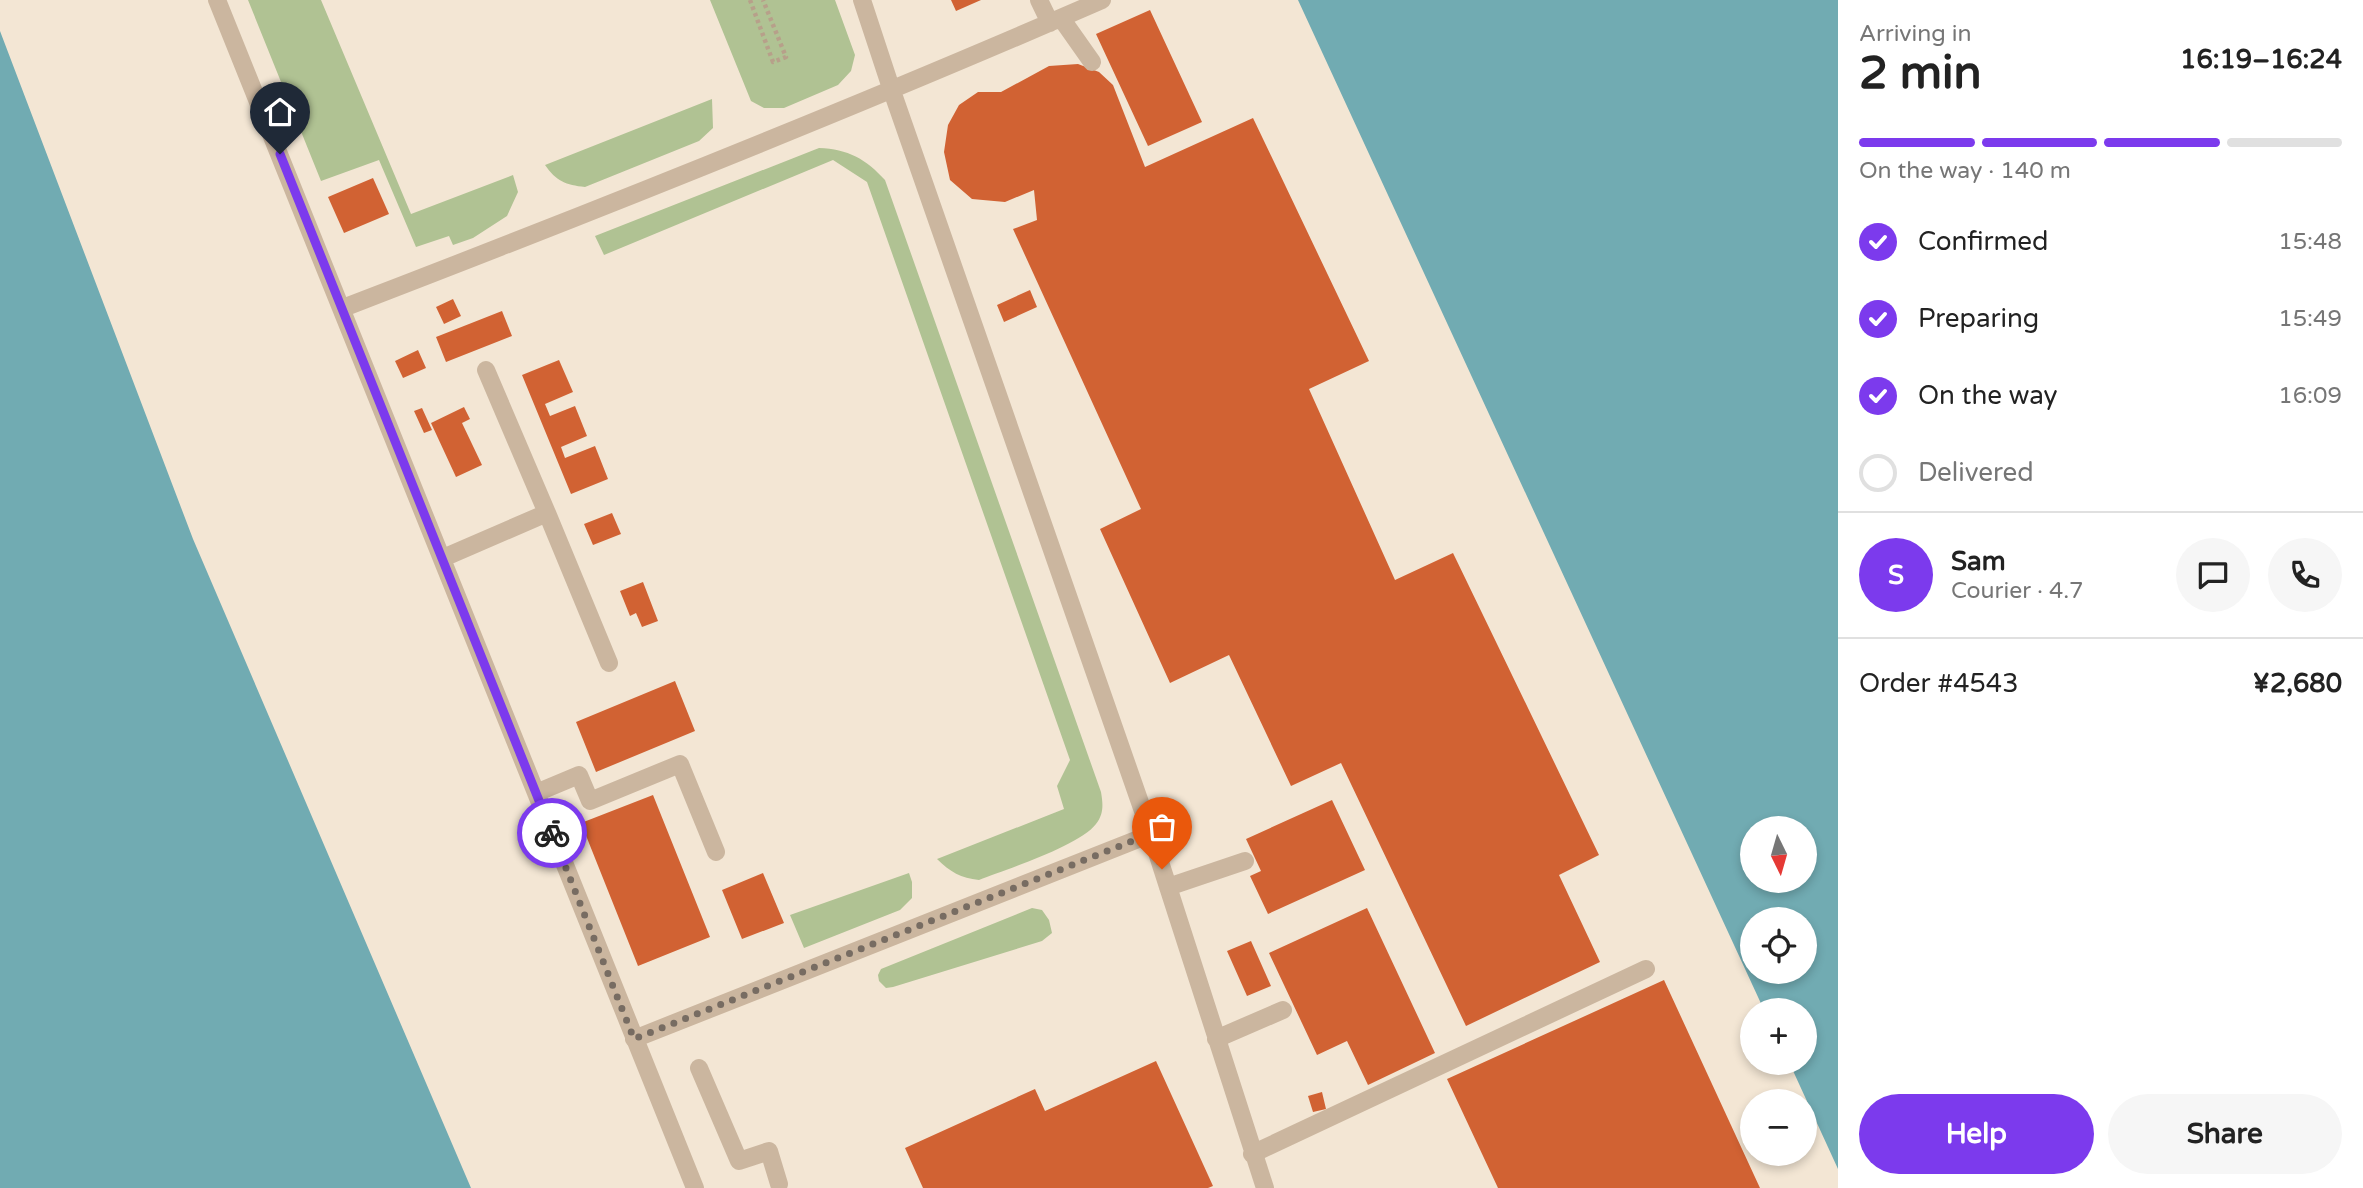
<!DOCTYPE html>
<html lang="en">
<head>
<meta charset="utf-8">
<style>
  :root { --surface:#fff; --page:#f6f6f6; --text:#222; --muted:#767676; --line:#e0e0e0; --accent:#7c3aed }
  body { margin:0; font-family:"Varela Round",sans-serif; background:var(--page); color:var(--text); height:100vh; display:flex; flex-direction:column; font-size:26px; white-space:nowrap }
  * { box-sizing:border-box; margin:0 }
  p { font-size:23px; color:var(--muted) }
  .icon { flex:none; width:38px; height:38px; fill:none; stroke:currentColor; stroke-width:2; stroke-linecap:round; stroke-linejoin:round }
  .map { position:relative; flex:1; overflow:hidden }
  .drawer { display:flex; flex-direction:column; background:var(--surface); width:525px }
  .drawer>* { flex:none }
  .needle { width:46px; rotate:175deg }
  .tools { position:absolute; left:1740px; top:816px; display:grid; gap:14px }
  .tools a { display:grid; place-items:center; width:77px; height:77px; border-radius:50%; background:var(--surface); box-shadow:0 4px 10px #0003; font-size:35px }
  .pin { position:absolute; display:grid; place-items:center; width:60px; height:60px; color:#fff; margin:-72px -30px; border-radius:50% 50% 50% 0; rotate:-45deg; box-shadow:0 0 7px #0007 }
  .pin .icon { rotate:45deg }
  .courier { position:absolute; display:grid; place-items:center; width:70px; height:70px; margin:-35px; border:5px solid #7c3aed; border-radius:50%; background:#fff; color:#222; box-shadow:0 2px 9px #0007 }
  .overview em { font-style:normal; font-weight:700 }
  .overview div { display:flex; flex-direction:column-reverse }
  .overview { display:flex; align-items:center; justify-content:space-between; height:119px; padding:0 21px }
  h1 { font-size:46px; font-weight:700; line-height:52px }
  .bar { display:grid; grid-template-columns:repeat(4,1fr); gap:10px 7px; align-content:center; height:84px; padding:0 21px }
  .bar i { height:9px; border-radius:5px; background:var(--line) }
  .bar .selected { background:var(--accent) }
  .bar p { grid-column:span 4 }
  .line { display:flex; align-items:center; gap:18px; padding:0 21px; border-top:2px solid var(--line) }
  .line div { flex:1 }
  .round { display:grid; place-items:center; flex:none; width:74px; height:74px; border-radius:37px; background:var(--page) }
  ol { padding:0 21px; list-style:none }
  li { display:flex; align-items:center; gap:21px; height:77px }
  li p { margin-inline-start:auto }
  li .icon { padding:7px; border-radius:50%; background:var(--accent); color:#fff; stroke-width:4 }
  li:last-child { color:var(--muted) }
  li i { width:38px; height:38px; border:4px solid var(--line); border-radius:50% }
  .button { display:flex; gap:14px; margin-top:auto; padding:14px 21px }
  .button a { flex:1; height:80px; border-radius:42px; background:var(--accent); color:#fff; font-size:28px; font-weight:700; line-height:80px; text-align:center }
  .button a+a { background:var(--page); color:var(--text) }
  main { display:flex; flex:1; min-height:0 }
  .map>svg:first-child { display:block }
  .green { fill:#b0c293 }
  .water { fill:#71abb2; fill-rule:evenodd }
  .building { fill:#d16233 }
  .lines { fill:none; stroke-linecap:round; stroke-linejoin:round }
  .path { stroke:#b7a08a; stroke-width:4.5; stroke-dasharray:3.5 3.5; stroke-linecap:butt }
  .minor { stroke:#cbb69f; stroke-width:18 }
  .done { stroke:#776c62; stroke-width:7; stroke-dasharray:0 12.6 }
  .route { stroke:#7c3aed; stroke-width:9 }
</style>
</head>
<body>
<main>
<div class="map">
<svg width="1838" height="1188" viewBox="0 0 1838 1188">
  <rect width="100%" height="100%" fill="#f3e6d4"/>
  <path class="green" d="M248,0h73l90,214 102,-39 5,17 -11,24 -34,22 -20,7 -4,-9 -33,11 -37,-87 -58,21z
    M710,0h125l20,55 -4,16 -13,14 -54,23h-20l-13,-7z
    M712,99l1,29 -14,13 -114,46c-19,-2 -29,-6 -40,-22z
    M819,148c29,1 47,11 66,32l216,612c2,12 3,22 -5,32 -17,22 -89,45 -117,56 -18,-2 -29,-8 -42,-21l127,-50 -7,-23 13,-26 -203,-578 -34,-22 -229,95 -9,-19z
    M909,873l3,9v16l-12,12 -96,38 -14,-33z
    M1032,908l10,2 7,10 3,13 -10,8 -149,46 -7,1 -7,-7 -1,-6 3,-6z"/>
  <path class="water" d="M1298,0h540v1169l-49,-107h15v-52h-40zM1752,828h52v52h-52zM1752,919h52v52h-52z
    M0,31l193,508 278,649h-471z"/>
  <path class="building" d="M951,0h30l-25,11z
    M1150,10l52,112 -54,24 -52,-112z
    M1078,64l21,8 14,13 32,82 108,-49 116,243 -60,28 86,191 58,-27 146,302 -40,20 41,87 -134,64 -125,-263 -50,23 -62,-131 -59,28 -70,-154 41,-20 -128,-280 24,-9 -3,-30 -29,12 -33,-3 -22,-19 -6,-28 4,-27 11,-20 19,-13h23l48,-26z
    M373,178l16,36 -45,19 -16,-36z
    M1030,290l7,17 -33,15 -7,-17z
    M453,299l8,17 -17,8 -8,-17z
    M502,311l10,25 -66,26 -10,-25z
    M418,350l8,18 -23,10 -8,-17z
    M559,360l14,32 -28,12 5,12 25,-10 12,30 -26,11 4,11 30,-12 13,33 -37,15 -49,-119z
    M464,407l6,12 -8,4 20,42 -26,12 -25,-54z
    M422,408l10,22 -8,3 -10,-22z
    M612,513l9,21 -28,11 -9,-21z
    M643,582l15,39 -16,6 -6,-14 -6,3 -10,-25z
    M675,681l20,50 -99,41 -20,-50z
    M653,795l57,142 -72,29 -57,-143z
    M1332,800l33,70 -97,44 -18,-38 11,-5 -15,-32z
    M763,873l21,50 -42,16 -20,-49z
    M1367,908l68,145 -67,32 -21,-44 -30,14 -48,-102z
    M1251,941l20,45 -24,10 -20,-45z
    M1664,980l96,208h-262l-51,-109z
    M1156,1061l57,125 -5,2h-285l-18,-40 130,-59 10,22z
    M1322,1092l4,17 -13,3 -5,-16z"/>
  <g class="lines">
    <path class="path" d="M750,0l23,62 13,-5 -23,-57"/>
    <path class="minor" d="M217,0l478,1188
      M862,0l30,91 259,743 114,354
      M1039,0l11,23
      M1061,18l31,44
      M343,308c255,-98 509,-199 759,-308
      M547,513l62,150
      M443,558l104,-45 -61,-143
      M536,793l43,-18 11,26 90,-37 36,88
      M1168,887l77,-26
      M634,1039l517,-205
      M1216,1039l67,-29
      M699,1068l40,93 30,-10 10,33
      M1252,1154l394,-185"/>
  </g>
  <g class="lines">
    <path class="done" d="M552,833l82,206 516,-205 12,35"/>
    <path class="route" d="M280,154l272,679"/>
  </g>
</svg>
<div class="tools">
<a><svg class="needle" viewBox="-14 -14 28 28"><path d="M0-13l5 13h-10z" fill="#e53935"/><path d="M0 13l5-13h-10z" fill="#767676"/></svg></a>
<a><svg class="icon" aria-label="locate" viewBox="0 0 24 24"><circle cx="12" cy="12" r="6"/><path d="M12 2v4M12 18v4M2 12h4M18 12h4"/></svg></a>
<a>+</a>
<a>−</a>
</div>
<div class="pin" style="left:1162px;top:869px;background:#ea580c"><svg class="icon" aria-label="bag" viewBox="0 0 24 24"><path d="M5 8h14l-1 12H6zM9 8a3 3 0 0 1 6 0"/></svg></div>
<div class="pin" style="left:280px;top:154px;background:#1f2937"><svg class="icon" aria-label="home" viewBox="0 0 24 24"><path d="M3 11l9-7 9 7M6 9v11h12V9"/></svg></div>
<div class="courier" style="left:552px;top:833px"><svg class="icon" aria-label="bike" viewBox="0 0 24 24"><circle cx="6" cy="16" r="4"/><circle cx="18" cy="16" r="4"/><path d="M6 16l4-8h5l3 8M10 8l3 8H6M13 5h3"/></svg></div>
</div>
<section class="drawer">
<div class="overview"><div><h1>2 min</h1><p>Arriving in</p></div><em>16:19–16:24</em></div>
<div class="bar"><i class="selected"></i><i class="selected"></i><i class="selected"></i><i></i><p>On the way · 140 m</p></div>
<ol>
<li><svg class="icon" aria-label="check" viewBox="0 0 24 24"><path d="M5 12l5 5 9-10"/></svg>Confirmed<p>15:48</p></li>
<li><svg class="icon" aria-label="check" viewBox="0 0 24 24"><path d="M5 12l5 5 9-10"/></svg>Preparing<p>15:49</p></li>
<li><svg class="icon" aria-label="check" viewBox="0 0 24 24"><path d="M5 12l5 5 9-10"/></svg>On the way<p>16:09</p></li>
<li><i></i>Delivered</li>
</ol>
<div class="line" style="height:126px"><b class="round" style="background:var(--accent);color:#fff">S</b><div><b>Sam</b><p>Courier · 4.7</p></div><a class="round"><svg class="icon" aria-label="chat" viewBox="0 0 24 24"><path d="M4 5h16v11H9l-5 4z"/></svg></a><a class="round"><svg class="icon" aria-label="phone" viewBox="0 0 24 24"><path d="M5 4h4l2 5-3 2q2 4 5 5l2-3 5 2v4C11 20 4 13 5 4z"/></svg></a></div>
<div class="line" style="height:91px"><div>Order #4543</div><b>¥2,680</b></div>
<div class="button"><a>Help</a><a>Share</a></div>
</section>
</main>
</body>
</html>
